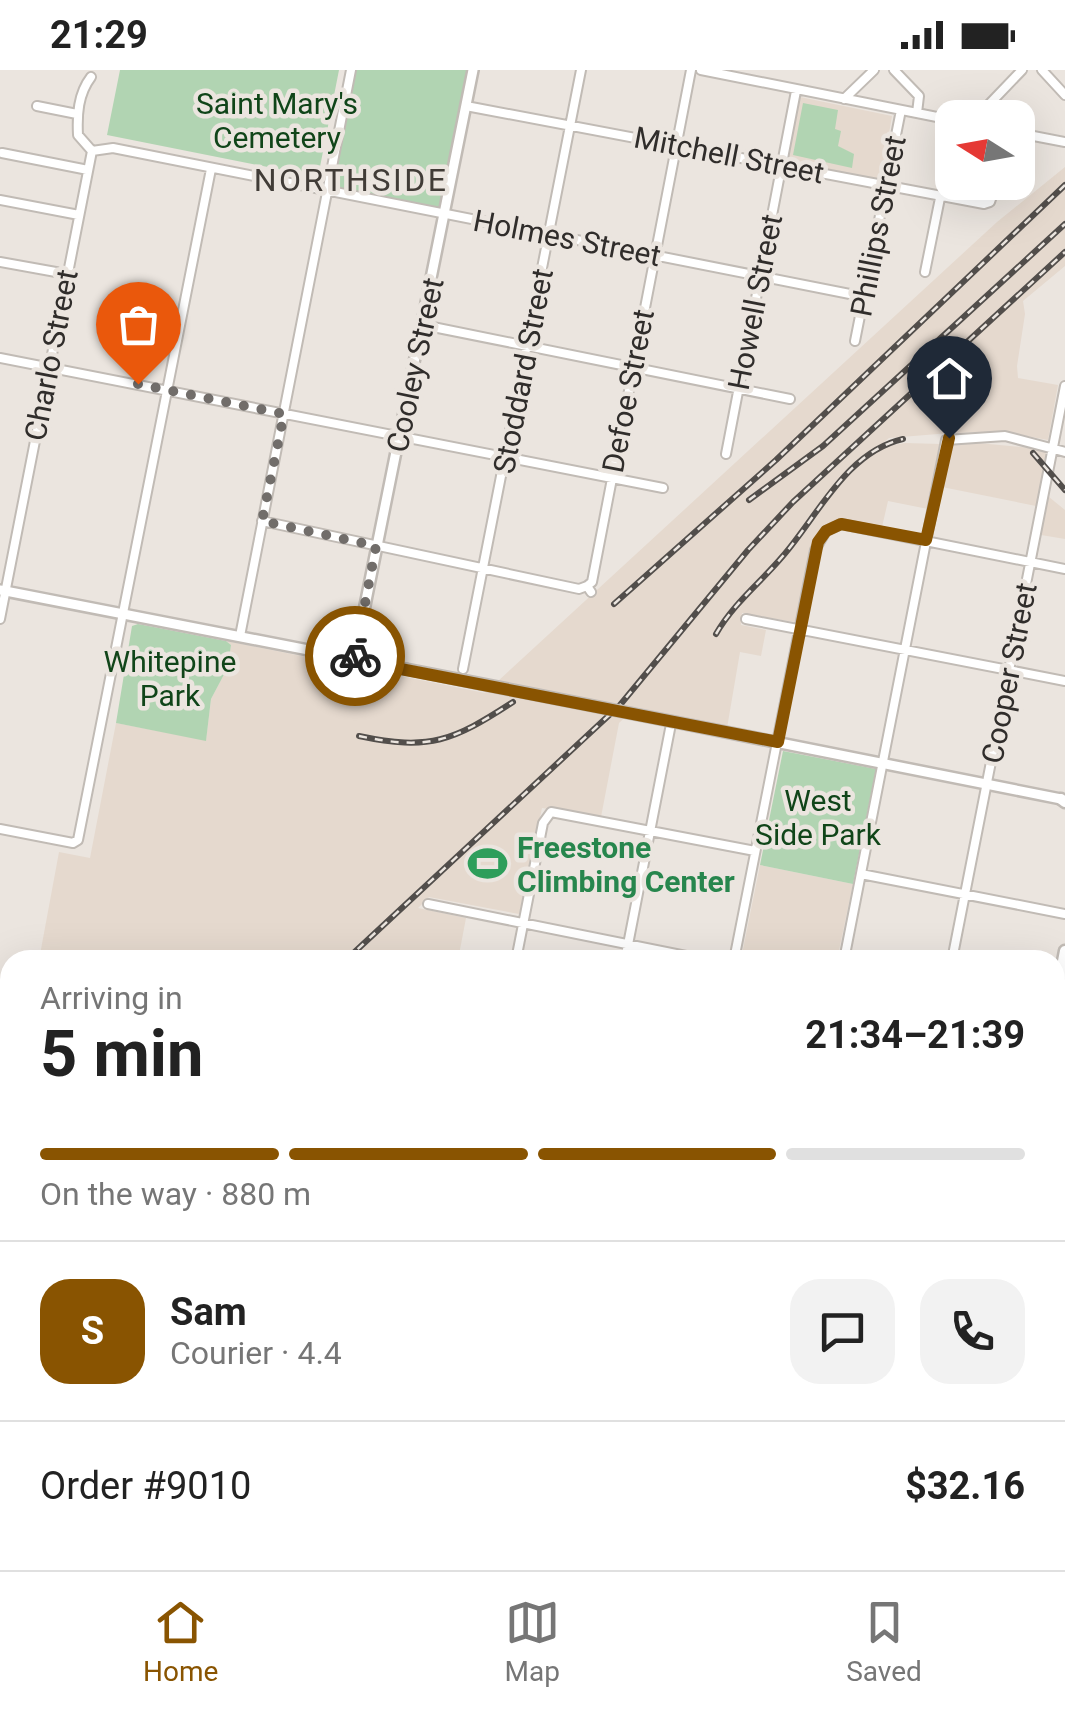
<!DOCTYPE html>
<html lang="en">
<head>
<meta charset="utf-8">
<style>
  :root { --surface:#fff; --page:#f2f2f2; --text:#222; --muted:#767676; --line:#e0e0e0; --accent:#895401 }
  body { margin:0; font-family:Roboto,sans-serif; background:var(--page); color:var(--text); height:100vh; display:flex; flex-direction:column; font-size:38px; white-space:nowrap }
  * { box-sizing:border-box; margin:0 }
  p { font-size:32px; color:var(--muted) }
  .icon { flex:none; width:55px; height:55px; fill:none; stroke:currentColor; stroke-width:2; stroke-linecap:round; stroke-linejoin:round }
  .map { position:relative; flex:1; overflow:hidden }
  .sheet { position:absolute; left:0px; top:880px; width:1065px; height:620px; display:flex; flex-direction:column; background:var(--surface); border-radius:30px 30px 0 0; box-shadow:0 10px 40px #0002 }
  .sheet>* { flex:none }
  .needle { width:65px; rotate:281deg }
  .tools { position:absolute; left:935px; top:30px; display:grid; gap:20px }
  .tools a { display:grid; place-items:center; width:100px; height:100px; border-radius:20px; background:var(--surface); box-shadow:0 10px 40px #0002; font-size:50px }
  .pin { position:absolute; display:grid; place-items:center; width:85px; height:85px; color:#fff; margin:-102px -42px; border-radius:50% 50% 50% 0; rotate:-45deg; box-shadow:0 0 10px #0007 }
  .pin .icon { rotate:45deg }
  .courier { position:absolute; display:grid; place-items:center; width:100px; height:100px; margin:-50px; border:8px solid #895401; border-radius:50%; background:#fff; color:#222; box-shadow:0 2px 12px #0007 }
  .summary em { font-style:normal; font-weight:700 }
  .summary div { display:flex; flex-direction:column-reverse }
  .summary { display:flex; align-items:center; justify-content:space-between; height:170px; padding:0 40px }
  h1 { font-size:65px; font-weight:700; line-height:75px }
  .bar { display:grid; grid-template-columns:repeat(4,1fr); gap:15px 10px; align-content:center; height:120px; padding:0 40px }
  .bar i { height:12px; border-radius:8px; background:var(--line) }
  .bar .on { background:var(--accent) }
  .bar p { grid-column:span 4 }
  .line { display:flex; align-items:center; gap:25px; padding:0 40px; border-top:2px solid var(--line) }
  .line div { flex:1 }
  .round { display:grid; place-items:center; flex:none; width:105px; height:105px; border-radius:30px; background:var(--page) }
  .status { display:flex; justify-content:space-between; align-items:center; height:70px; padding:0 50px; background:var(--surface); direction:ltr }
  .status svg { height:28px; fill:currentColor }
  .dock { display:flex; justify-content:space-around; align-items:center; height:140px; border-top:2px solid var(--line); background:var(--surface); font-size:28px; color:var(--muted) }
  .dock a { display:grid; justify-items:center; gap:5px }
  .dock .on { color:var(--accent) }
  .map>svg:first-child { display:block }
  .built { fill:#e5d9ce }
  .green { fill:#b1d4b2 }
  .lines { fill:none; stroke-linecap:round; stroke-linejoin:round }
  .minor-casing { stroke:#c1bbb5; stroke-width:12 }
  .tertiary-casing { stroke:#c1bbb5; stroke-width:14 }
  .secondary-casing { stroke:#c1bbb5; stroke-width:15 }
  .primary-casing { stroke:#c1bbb5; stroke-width:16 }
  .minor { stroke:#fff; stroke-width:8 }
  .tertiary { stroke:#fff; stroke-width:9 }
  .secondary { stroke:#fff; stroke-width:10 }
  .primary { stroke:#fff; stroke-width:11 }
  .rail-casing { stroke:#524e4b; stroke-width:6 }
  .rail { stroke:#ebe5df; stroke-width:2.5; stroke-dasharray:8; stroke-linecap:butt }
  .tertiary-bridge-casing { stroke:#c1bbb5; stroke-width:14; stroke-linecap:butt }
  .tertiary-bridge { stroke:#fff; stroke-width:9 }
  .done { stroke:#716d6a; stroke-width:10; stroke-dasharray:0 18 }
  .route { stroke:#895401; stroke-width:12 }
  .labels { text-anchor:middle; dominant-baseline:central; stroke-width:9; stroke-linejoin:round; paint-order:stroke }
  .park-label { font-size:30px; fill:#104519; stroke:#ebe5df }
  .street-label { font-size:30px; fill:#302d2b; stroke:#ebe5df }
  .leisure-label { font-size:30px; font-weight:bold; fill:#27864d; stroke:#ebe5df; text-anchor:start }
  .neighbourhood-label { font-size:32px; letter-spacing:2.5px; fill:#413c37; stroke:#ebe5df }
</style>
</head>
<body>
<div class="status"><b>21:29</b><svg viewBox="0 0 49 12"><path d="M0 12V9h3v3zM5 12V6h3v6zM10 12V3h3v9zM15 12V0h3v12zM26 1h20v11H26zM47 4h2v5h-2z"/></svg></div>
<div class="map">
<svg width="1065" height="1500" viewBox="0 0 1065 1500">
  <rect width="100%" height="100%" fill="#ebe5df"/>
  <path class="built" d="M800,27l92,19 -11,64 -94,-20z
    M1065,97v99l-42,35 2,13 -8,52 1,12 40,7 -10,55 -42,-8 -56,1 -61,5 -12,10 28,-5 36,1 -13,65 -40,-8 -6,26 -41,-6 -15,3 -15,24 -14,71 -3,3 -52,-9 -1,12 25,5 -5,26 -21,-4 -13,76 -91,-21 -17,16 -18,94 -59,-9 -23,106 -90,-17 -11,11 48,10 -8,42h-419l20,-108 31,6 26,-135 90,17 5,-41 17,-32 3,-22 -5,-4 259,52 512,-471z
    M978,373l65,6 4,6 -11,51 -94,-19 9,-42z
    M1049,427l16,13v29l-24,-4z
    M760,795l93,19 -16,76 -96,-1z
    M0,969l10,3v356l-10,-2z
    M1055,1077l10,2v73l-10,14z
    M1065,1186v81l-10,-2v-65z
    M1055,1278l10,2v133l-10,47z
    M1055,1475l7,1 3,24h-106l2,-10h94z
    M151,1490h40l51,10h-93z"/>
  <path class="green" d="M120,0h219l-21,107 -211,-42z
    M351,0h122l-28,144 -118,-22z
    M803,33l35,7 -3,19 6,2 -3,15 16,8 -2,14 -59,-13z
    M138,554l88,17 5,4 -3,22 -17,32 -5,42 -90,-18 16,-97z
    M783,681l93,18 -23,115 -93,-19z"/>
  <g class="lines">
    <defs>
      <path id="minor" d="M701,0l251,50
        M894,0l25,26 -2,17
        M1042,0l23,25
        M91,7c-13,17 -14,38 -13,58l14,16
        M844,29l30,-29
        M37,36l40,8
        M466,36l518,98 6,-2 7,-20
        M976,48l46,-48
        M1018,63l47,9
        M92,81l21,-3 752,149
        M2,83l86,17
        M0,130l79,15
        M0,192l67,12
        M925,202l15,-74
        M423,255l367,74
        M855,271l46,-231
        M0,288l663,130
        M726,384l70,-363
        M262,451l317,68 8,-3
        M591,522l-4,-6 5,-4 99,-512
        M0,549l92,-468
        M746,549l319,62
        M240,566l111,-566
        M463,599l118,-599
        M0,759l73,14 5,-3 133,-671
        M861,804l204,40
        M428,834l278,56
        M516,890l27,-137 8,-11 204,39
        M625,890l45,-231
        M734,890l81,-410 11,-19 15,-7 224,45
        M844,890l102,-520 59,-4 60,16
        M952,890l113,-574
        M1055,1071l10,2
        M1055,1272l10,2
        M1055,1468l6,-7 4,-22
        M831,1490l51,10
        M3,1500l7,-40
        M397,1500l2,-10
        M506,1500l2,-10
        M615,1500l2,-10
        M724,1500l2,-10
        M756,1500l5,-10"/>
      <path id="tertiary" d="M0,520l406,79
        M354,590l119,-590
        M675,652l386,77
        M0,1443l10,2
        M240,1490l51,10"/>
      <path id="secondary" d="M1061,729l4,3
        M1055,933l10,-52"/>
      <path id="primary" d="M1055,1185l10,-15
        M947,1500l2,-10"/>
    </defs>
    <use href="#minor" class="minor-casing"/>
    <use href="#tertiary" class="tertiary-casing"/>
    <use href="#secondary" class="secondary-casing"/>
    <use href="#primary" class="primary-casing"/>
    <use href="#minor" class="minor"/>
    <use href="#tertiary" class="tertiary"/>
    <use href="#secondary" class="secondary"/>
    <use href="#primary" class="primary"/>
    <defs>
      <path id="rail" d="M1033,383l32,37
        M749,430l74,-54 242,-222
        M614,534l162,-144 289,-275
        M716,564c18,-31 43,-50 66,-77 36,-41 64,-105 121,-118
        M359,666c71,15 94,5 154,-34
        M346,890l274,-255 128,-155 45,-48 272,-250
        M0,1209l10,-9"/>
    </defs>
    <use href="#rail" class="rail-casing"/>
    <use href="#rail" class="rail"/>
    <defs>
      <path id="tertiary-bridge" d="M406,599l269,53"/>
    </defs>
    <use href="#tertiary-bridge" class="tertiary-bridge-casing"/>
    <use href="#tertiary-bridge" class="tertiary-bridge"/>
  </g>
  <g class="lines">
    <path class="done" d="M138,314l146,30 -22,107 114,25 -21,110"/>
    <path class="route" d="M355,586l-1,4 424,82 40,-200 8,-11 15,-7 85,16 23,-102"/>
  </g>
  <defs>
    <symbol id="stadium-bare" viewBox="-9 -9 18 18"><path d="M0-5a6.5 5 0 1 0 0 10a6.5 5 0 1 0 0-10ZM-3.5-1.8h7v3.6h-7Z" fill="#2e9e5b" stroke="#ebe5df" stroke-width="2.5" paint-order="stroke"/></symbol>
  </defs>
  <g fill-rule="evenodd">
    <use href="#stadium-bare" x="460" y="766" width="55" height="55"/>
  </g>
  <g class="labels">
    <g class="park-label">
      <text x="277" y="33">Saint Mary's<tspan x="277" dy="34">Cemetery</tspan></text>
      <text x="170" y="591">Whitepine<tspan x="170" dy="34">Park</tspan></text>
      <text x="818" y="730">West<tspan x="818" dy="34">Side Park</tspan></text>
    </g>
    <g class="street-label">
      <text transform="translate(729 85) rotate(11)">Mitchell Street</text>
      <text transform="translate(878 156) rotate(-79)">Phillips Street</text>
      <text transform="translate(567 168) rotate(11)">Holmes Street</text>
      <text transform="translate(755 232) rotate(-79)">Howell Street</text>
      <text transform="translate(51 285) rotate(-79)">Charlo Street</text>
      <text transform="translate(415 295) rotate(-78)">Cooley Street</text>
      <text transform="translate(523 301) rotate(-79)">Stoddard Street</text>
      <text transform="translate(628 321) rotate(-79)">Defoe Street</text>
      <text transform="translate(1009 603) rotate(-79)">Cooper Street</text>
    </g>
    <g class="leisure-label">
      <text x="517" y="777">Freestone<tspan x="517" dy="34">Climbing Center</tspan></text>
    </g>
    <g class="neighbourhood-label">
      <text x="351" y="110">NORTHSIDE</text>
    </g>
  </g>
</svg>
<div class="tools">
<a><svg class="needle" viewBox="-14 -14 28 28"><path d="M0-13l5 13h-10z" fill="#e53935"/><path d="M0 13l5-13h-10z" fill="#767676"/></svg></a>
</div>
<div class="pin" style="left:138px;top:314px;background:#ea580c"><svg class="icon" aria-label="bag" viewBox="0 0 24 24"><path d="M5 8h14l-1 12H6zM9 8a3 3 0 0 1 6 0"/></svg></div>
<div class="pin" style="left:949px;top:368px;background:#1f2937"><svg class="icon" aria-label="home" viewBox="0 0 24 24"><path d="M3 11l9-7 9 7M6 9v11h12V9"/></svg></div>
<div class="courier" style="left:355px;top:586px"><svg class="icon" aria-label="bike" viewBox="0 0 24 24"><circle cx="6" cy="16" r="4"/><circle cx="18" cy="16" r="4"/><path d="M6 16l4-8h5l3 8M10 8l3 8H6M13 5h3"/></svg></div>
<section class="sheet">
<div class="summary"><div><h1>5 min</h1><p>Arriving in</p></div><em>21:34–21:39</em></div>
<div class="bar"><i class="on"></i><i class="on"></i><i class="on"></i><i></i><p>On the way · 880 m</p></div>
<div class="line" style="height:180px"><b class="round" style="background:var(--accent);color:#fff">S</b><div><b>Sam</b><p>Courier · 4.4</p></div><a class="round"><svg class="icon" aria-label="chat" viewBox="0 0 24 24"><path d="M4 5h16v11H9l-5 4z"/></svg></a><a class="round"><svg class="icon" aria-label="phone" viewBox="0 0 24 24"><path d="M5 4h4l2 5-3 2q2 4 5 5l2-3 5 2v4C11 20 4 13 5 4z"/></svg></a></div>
<div class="line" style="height:130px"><div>Order #9010</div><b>$32.16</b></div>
</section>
</div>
<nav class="dock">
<a class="on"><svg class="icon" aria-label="home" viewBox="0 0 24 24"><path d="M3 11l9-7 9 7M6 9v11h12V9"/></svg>Home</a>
<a><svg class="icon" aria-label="map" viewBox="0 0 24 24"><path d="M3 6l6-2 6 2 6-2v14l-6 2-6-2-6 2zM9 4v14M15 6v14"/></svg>Map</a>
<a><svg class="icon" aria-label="saved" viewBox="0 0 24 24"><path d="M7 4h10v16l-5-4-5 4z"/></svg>Saved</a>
</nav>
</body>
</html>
